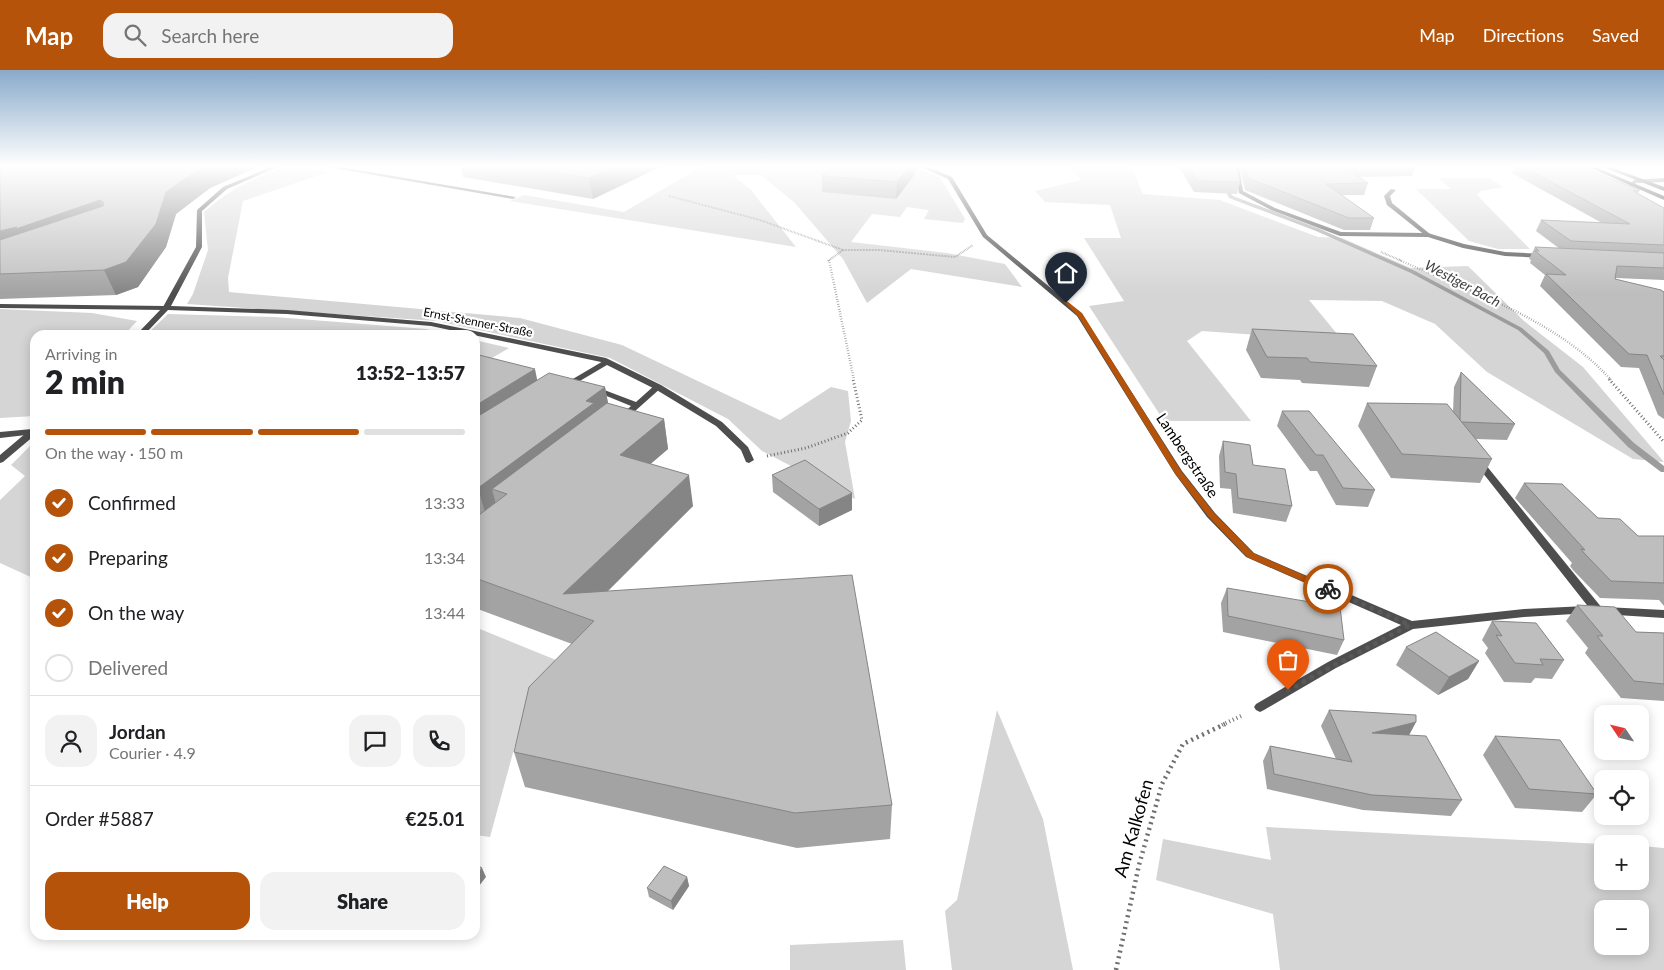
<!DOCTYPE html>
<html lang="en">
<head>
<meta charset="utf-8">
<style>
  :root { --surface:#fff; --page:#f2f2f2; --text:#202124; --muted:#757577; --line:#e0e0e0; --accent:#b45309 }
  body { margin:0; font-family:Lato,sans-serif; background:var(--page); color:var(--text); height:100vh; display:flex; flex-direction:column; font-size:19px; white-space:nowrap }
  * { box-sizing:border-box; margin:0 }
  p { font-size:16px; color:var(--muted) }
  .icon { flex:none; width:28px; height:28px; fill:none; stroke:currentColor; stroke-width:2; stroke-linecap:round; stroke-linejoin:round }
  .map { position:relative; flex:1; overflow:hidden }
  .sheet { position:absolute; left:30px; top:260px; width:450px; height:610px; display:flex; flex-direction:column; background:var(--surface); border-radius:15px; box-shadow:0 2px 12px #0003 }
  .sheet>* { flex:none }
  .needle { width:32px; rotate:305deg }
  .controls { position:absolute; left:1594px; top:635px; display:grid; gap:10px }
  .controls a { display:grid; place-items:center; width:55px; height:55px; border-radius:10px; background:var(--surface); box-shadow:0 2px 12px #0003; font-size:25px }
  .pin { position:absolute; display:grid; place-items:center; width:42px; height:42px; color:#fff; margin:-51px -21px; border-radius:50% 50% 50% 0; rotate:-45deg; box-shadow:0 0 5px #0007 }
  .pin .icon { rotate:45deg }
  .courier { position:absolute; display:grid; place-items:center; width:50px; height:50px; margin:-25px; border:4px solid #b45309; border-radius:50%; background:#fff; color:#222; box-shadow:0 1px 6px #0007 }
  .summary em { font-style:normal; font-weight:800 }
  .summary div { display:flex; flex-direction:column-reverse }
  .summary { display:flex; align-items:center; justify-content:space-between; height:85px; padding:0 15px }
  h1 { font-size:32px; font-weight:800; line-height:38px }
  .bar { display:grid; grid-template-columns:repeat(4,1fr); gap:8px 5px; align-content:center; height:60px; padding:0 15px }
  .bar i { height:6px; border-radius:4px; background:var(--line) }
  .bar .selected { background:var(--accent) }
  .bar p { grid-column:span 4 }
  .line { display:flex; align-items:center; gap:12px; padding:0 15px; border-top:1px solid var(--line) }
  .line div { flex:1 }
  .round { display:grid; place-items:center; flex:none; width:52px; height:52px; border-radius:15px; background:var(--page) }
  ol { padding:0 15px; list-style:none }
  li { display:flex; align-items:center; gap:15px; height:55px }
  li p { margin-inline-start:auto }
  li .icon { padding:5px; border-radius:50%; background:var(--accent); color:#fff; stroke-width:4 }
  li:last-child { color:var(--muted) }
  li i { width:28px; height:28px; border:2px solid var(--line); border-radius:50% }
  .button { display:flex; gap:10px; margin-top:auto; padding:10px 15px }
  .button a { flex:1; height:58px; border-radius:15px; background:var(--accent); color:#fff; font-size:20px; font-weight:800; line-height:58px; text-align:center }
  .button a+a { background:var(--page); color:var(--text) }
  header { display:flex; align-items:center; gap:30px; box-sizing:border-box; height:70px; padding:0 25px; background:var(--accent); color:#fff }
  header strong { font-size:24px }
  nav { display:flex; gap:28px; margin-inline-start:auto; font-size:18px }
  .search { width:350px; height:45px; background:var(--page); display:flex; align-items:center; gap:12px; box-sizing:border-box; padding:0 18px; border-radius:15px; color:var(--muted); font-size:19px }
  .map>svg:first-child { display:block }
  .green { fill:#d5d5d5; fill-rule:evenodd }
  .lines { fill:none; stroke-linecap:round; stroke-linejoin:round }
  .stream { fill:#9c9c9c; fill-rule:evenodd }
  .path-far4 { stroke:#707070; stroke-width:2; stroke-dasharray:0.5 1; stroke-linecap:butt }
  .path-far3 { stroke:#707070; stroke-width:2.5; stroke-dasharray:0.5 2; stroke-linecap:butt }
  .path-far2 { stroke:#707070; stroke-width:3; stroke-dasharray:1 2.5; stroke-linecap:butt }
  .path-far1 { stroke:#707070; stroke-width:4; stroke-dasharray:1 3; stroke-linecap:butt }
  .path { stroke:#707070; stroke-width:4.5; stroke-dasharray:2 4; stroke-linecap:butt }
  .service { fill:#4e4e4e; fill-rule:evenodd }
  .minor { fill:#4e4e4e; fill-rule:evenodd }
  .tertiary { fill:#4e4e4e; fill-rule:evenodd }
  .secondary { fill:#1b1b1b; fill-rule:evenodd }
  .wall { fill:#a3a3a3 }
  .shaded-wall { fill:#858585 }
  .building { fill:#bebebe; stroke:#858585 }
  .route { fill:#b45309 }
  .done { stroke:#595959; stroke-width:5; stroke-dasharray:0 9 }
  .labels { text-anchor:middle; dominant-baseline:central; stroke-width:4.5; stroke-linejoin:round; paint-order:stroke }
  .far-street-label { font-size:12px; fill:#000; stroke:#fff }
  .far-water-label { font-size:14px; font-style:italic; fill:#3d3d3d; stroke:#fff }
  .street-label { font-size:15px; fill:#000; stroke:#fff }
  .near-street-label { font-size:18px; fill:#000; stroke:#fff }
</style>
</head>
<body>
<header>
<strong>Map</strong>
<div class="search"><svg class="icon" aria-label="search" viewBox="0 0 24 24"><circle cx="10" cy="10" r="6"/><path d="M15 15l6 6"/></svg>Search here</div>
<nav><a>Map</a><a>Directions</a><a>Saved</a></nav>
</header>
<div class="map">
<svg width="1664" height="900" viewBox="0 0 1664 900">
  <rect width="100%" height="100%" fill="#fff"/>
  <path class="green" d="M285,97l43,5 -85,29 -15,77 1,14 291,26 102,27 158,75 51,-33 17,4 3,30 -6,21 10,57 -93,-48 -34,-32 -118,-61 -173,-37 -250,-17 6,-10 15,-44 -4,-38c29,-25 46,-32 81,-45z
    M701,97h212l27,10 25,42 -2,4 -39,-4 5,-9 -22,-3 -7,10 -28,-3 -21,28 96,11 58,11 17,23 -111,-18 -44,34 -24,-44 -49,-57 -33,-27h-28l18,15 45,57 -286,-46 14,-6 100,17z
    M1069,97h62l12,27 77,6 98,37 24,1 69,30 57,-2 56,55 59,46 81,95 -31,-3 -146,-87 -52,-48 -53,-23 -73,-1 34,41 -141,-10 -15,10 64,80h-87l-75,-115 35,-5 -40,-63h37l-11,-33 -65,-3 -10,-11 46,-11z
    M1438,108h52l13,9 -22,4 -4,4 53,54h-32l-29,-8 -53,-52h35z
    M0,239l92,4 45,8 -13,14h-89v81l-35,2z
    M168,244l107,3 151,12 28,6h-308z
    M475,270l34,8 -34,20z
    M35,371v138l-35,-16v-63l25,-24 -14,-11z
    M475,557l86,35 -38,54 -33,121 -15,-2z
    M997,640l46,109 30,151h-121l-7,-59 12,-11z
    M1266,757l336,17v37h38v-35l24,2v122h-384l-7,-56 -117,-34 7,-41 108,21zM1602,839h38v37h-38z
    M903,870l3,30h-116v-25z"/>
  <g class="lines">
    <path class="stream" d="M1224,97h4l2,25 3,4 87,33 95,42 107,57 27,23 11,19 74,73 30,23v6h-3l-33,-25 -73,-75 -11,-19 -26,-23 -107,-57 -95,-42 -87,-33 -3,-6z"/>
    <path class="path-far4" d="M669,126l91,24 83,30h36l76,7 18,-12
      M1381,182l21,9
      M828,191l15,-11"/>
    <path class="path-far3" d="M829,190l25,120
      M1399,190c71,31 160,61 212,120"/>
    <path class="path-far2" d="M1609,309l55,63
      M767,386l39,-8 42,-15 14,-13 -9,-41"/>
    <path class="path-far1" d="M1222,655l21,-10"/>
    <path class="path" d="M1116,900l23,-105 23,-81 21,-40 42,-20"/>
    <path class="service" d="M328,97h12l176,30 -3,2z
      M1391,119l5,1 -6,6 2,7 38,31v2h-4l-39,-31 -3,-9z
      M0,234l166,2 3,2 -3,2 -166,-2z
      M605,290h3l4,2 -44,26h-6l-1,-2z
      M655,315h6l1,2 -37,33 -3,1 -4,-3 13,-12 -39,-16 4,-2h3l37,14z
      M32,359l3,1v4l-35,4v-6z
      M1478,388l3,1 121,149 2,3 -2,3h-8l-119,-151 -2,-2z"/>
    <path class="minor" d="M271,97h7l-51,22 -25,22v36l-31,59 116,4 144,12 175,36 55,27 61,37 26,25 6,13 -5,3 -3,-1 -5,-12 -25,-24 -61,-37 -54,-27 -170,-36 -144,-12 -119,-4 -24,25h-8l27,-28 33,-60 1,-37 26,-23z
      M921,97h7l24,10 35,58 95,79 100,157 33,42 39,40 158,68 112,-12 62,-3 4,1 2,3 -2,3 -66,4 -111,12 -77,39 -72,42 -4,2 -4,-2 -2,-3 2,-3 72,-42 73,-37 -155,-68 -39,-40 -32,-43 -98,-158 -94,-79 -35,-58z
      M1234,97h5l4,24 32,17 66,24 87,1 36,11 41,8 38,2 3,2 -3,2 -38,-2 -42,-8 -35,-11 -88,-1 -69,-26 -32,-17z
      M35,357v8l-32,27 -3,1v-8l32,-27z
      M1605,537l59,3v8l-63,-4 -2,-3 2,-3z"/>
    <path class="tertiary" d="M1664,108v4l-28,1 -4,4 -3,-2 5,-5z"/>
    <path class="secondary" d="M1588,97h7l69,29v4z
      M1603,97h7l54,20v4z"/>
  </g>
  <path class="wall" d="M0,97l45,2 10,-2h202l-47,21 -34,26 -10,33 -28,40 -22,8 -116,4z
    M461,97h199l-67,32 -130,-22z
    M831,97h85l-1,7 -19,25 -74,-7v-16z
    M1179,97h58l3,15 -3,12 -43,-2z
    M1239,97h176l-3,9 -54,1 10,6 -4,12h-22l32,23 -4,12h-26l-99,-40z
    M1515,97h66l59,23 -2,3 26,15v72l-48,-2 -1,1 49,13v127l-6,-4 -19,-47 -18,-1 -81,-81 5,-11 -15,-12 1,-3 -2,-1 6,-12 25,2 -24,-18 5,-11 61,3 -90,-50z
    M1252,259l125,37 -8,21 -67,-4 -2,-3 -39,-2 -15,-28z
    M475,284l62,26 68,7 3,17 56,15 4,30 -18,15 43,42 -86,85 285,214 -2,34 -93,9 -272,-61 -11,-35 58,-108 -97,-36v-90l5,-4 -5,-2z
    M1461,302l54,52 -8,16 -31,-1 16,20 -12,24 -89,-5 -33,-52 9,-23 86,9 1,-25z
    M1282,341l93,79 -7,17 -32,-2 -19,-34h-7l-33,-45z
    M1223,371l30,24 39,41 -6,16 -53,-9 -2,-24 -11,-1 -1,-32z
    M772,405l80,35 -33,16 -46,-34z
    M1524,413l74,35 40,18h26v70l-5,-6 -59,-2 -27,-28 -3,-4 2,-3 -57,-65z
    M1227,518l117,52 -7,15 -114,-23 -2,-29z
    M1577,535l59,27 28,1v68l-43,-3 -36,-45 3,-5 -22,-27z
    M1492,551l72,39 -12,19 -17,-1 -4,5 -27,-1 -19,-29 3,-5 -6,-8z
    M1406,577l73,14 -11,18 -30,16 -42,-30z
    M1329,640l87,12 -7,13 53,65 -11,16 -88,-6 -96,-21 -4,-28 7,-15 66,13 -15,-33z
    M1495,666l102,58 -15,18 -67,-4 -32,-53z
    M687,807l2,9 -16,24 -24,-13 -2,-9z"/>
  <path class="shaded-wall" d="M202,97h55l-47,21 -34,26 -10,33 -28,40 -22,8 -12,-25 62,-78z
    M613,97h47l-67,32 -4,-21z
    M909,97h7l-1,7 -19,25 1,-17z
    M100,130l10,22 -110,36v-27l17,-4z
    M535,299l5,25 -65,43v-31z
    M605,317l5,26 -103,81 -15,-5 5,19 -11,8 -8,-28 108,-87z
    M664,349l4,30 -43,37 -5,-31z
    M689,405l4,31 -111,111 -19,-23z
    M852,423v17l-33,16v-17z
    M1479,591l-11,18 -30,16 11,-18z
    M1416,652l-8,15 -36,-4z
    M482,798l4,9 -11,14v-14z
    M687,807l2,9 -16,24 -2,-9z"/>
  <path class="building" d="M0,97h40l5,2 10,-2h147l-36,25 -10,32 -30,38 -22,8 -104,4v-34l103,-34 1,-3 -4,-3 -87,30 4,-3 -17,4z
    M524,97h89l-24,11z
    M831,97h78l-12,15 -75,-6z
    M1188,97h49l3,15 -43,-1z
    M1245,97h99l24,16 -42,1 48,34h-25l-101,-40z
    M1523,97h58l59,23 -7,1 31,17v37l-93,-4 -30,-21 89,4z
    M1535,177l129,6v15l-47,-2 -2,13 46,11 3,2v64h-4l4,4v35l-17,-40 -18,-1 -83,-80 20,1 -31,-24h4z
    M1252,259l101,5 24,32 -67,-4 -3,-4 -40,-1z
    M475,284l60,15 -60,37z
    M1461,302l54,52 -53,-2 -2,-2z
    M549,303l56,14 -19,14 8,2 -116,85 -3,-1v-69z
    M607,333l57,16 -44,36 69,20 -126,119 289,-19 40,230 -97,8 -281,-61 15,-65 65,-66 -119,-43v-60l32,-24 -15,-5z
    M1367,333l80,1 45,55 -90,-5z
    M1282,341h27l66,79 -32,-2 -20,-33h-7z
    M1223,371l27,4 3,20 32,4 7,37 -54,-8 -2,-24 -11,-2z
    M805,390l47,33 -33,16 -47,-34z
    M1524,413l38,1 36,34 22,1 18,17h26v47l-53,-2 -27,-28 -3,-4 4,1z
    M1227,518l113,19 4,33 -116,-24z
    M1577,535l38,2 21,25 28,1v51l-30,-3 -37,-45h6z
    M1492,551l44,2 28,37 -24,-1 3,6 -28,-2 -19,-28 6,1z
    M1436,562l43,29 -30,16 -43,-30z
    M1329,640l87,5v7l-44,11 54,3 36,64 -90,-5 -98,-21 -4,-28 82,16z
    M1495,666l65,4 37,54 -68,-5z
    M475,794l7,4 -7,9z
    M664,796l23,11 -16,24 -24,-13z"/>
  <linearGradient id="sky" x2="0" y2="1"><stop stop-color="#89aaca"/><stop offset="0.43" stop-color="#fff"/><stop offset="1" stop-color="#fff" stop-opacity="0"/></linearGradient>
  <rect width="1664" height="223" fill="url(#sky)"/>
  <path class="route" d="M1064,232h4l14,11 99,158 33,42 39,40 78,34v4h-6l-78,-34 -39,-41 -34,-44 -96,-156z"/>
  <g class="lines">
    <path class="done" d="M1288,620l122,-65 -82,-36"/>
  </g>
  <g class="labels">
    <g class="far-street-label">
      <text transform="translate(478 252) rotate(11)">Ernst-Stenner-Straße</text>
    </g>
    <g class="far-water-label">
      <text transform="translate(1463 213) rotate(28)">Westiger Bach</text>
    </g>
    <g class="street-label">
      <text transform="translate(1188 385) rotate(56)">Lambergstraße</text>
    </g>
    <g class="near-street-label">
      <text transform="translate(1133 758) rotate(-74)">Am Kalkofen</text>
    </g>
  </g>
</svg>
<div class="controls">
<a><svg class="needle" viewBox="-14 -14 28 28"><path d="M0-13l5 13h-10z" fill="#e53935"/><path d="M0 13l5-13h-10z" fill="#757577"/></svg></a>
<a><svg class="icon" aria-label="locate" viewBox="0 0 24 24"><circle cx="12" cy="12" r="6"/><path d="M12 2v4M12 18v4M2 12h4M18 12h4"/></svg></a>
<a>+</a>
<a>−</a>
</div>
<div class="pin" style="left:1288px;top:620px;background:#ea580c"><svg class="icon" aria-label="bag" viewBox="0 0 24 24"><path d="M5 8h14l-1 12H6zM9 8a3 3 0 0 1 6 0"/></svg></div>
<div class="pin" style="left:1066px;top:233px;background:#1f2937"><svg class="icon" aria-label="home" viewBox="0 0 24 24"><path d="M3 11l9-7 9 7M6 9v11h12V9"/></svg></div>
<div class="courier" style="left:1328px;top:519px"><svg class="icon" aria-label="bike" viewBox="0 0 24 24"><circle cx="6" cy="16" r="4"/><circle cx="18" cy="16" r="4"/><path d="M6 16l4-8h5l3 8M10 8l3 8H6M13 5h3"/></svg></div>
<section class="sheet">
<div class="summary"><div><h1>2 min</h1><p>Arriving in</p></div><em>13:52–13:57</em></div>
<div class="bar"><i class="selected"></i><i class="selected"></i><i class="selected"></i><i></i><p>On the way · 150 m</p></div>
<ol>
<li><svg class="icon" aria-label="check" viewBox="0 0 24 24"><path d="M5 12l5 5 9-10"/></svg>Confirmed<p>13:33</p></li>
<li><svg class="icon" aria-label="check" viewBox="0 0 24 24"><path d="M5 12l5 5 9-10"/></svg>Preparing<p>13:34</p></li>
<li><svg class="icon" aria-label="check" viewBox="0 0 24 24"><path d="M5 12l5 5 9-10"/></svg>On the way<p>13:44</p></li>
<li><i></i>Delivered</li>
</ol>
<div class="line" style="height:90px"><a class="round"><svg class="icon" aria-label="person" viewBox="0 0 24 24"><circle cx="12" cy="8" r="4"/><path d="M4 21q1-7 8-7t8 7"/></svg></a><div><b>Jordan</b><p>Courier · 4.9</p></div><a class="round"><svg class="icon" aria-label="chat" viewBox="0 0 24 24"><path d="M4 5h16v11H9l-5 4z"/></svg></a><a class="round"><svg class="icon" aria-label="phone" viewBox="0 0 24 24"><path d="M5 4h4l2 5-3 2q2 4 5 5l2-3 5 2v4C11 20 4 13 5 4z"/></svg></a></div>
<div class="line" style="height:65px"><div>Order #5887</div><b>€25.01</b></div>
<div class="button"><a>Help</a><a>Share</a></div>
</section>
</div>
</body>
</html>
